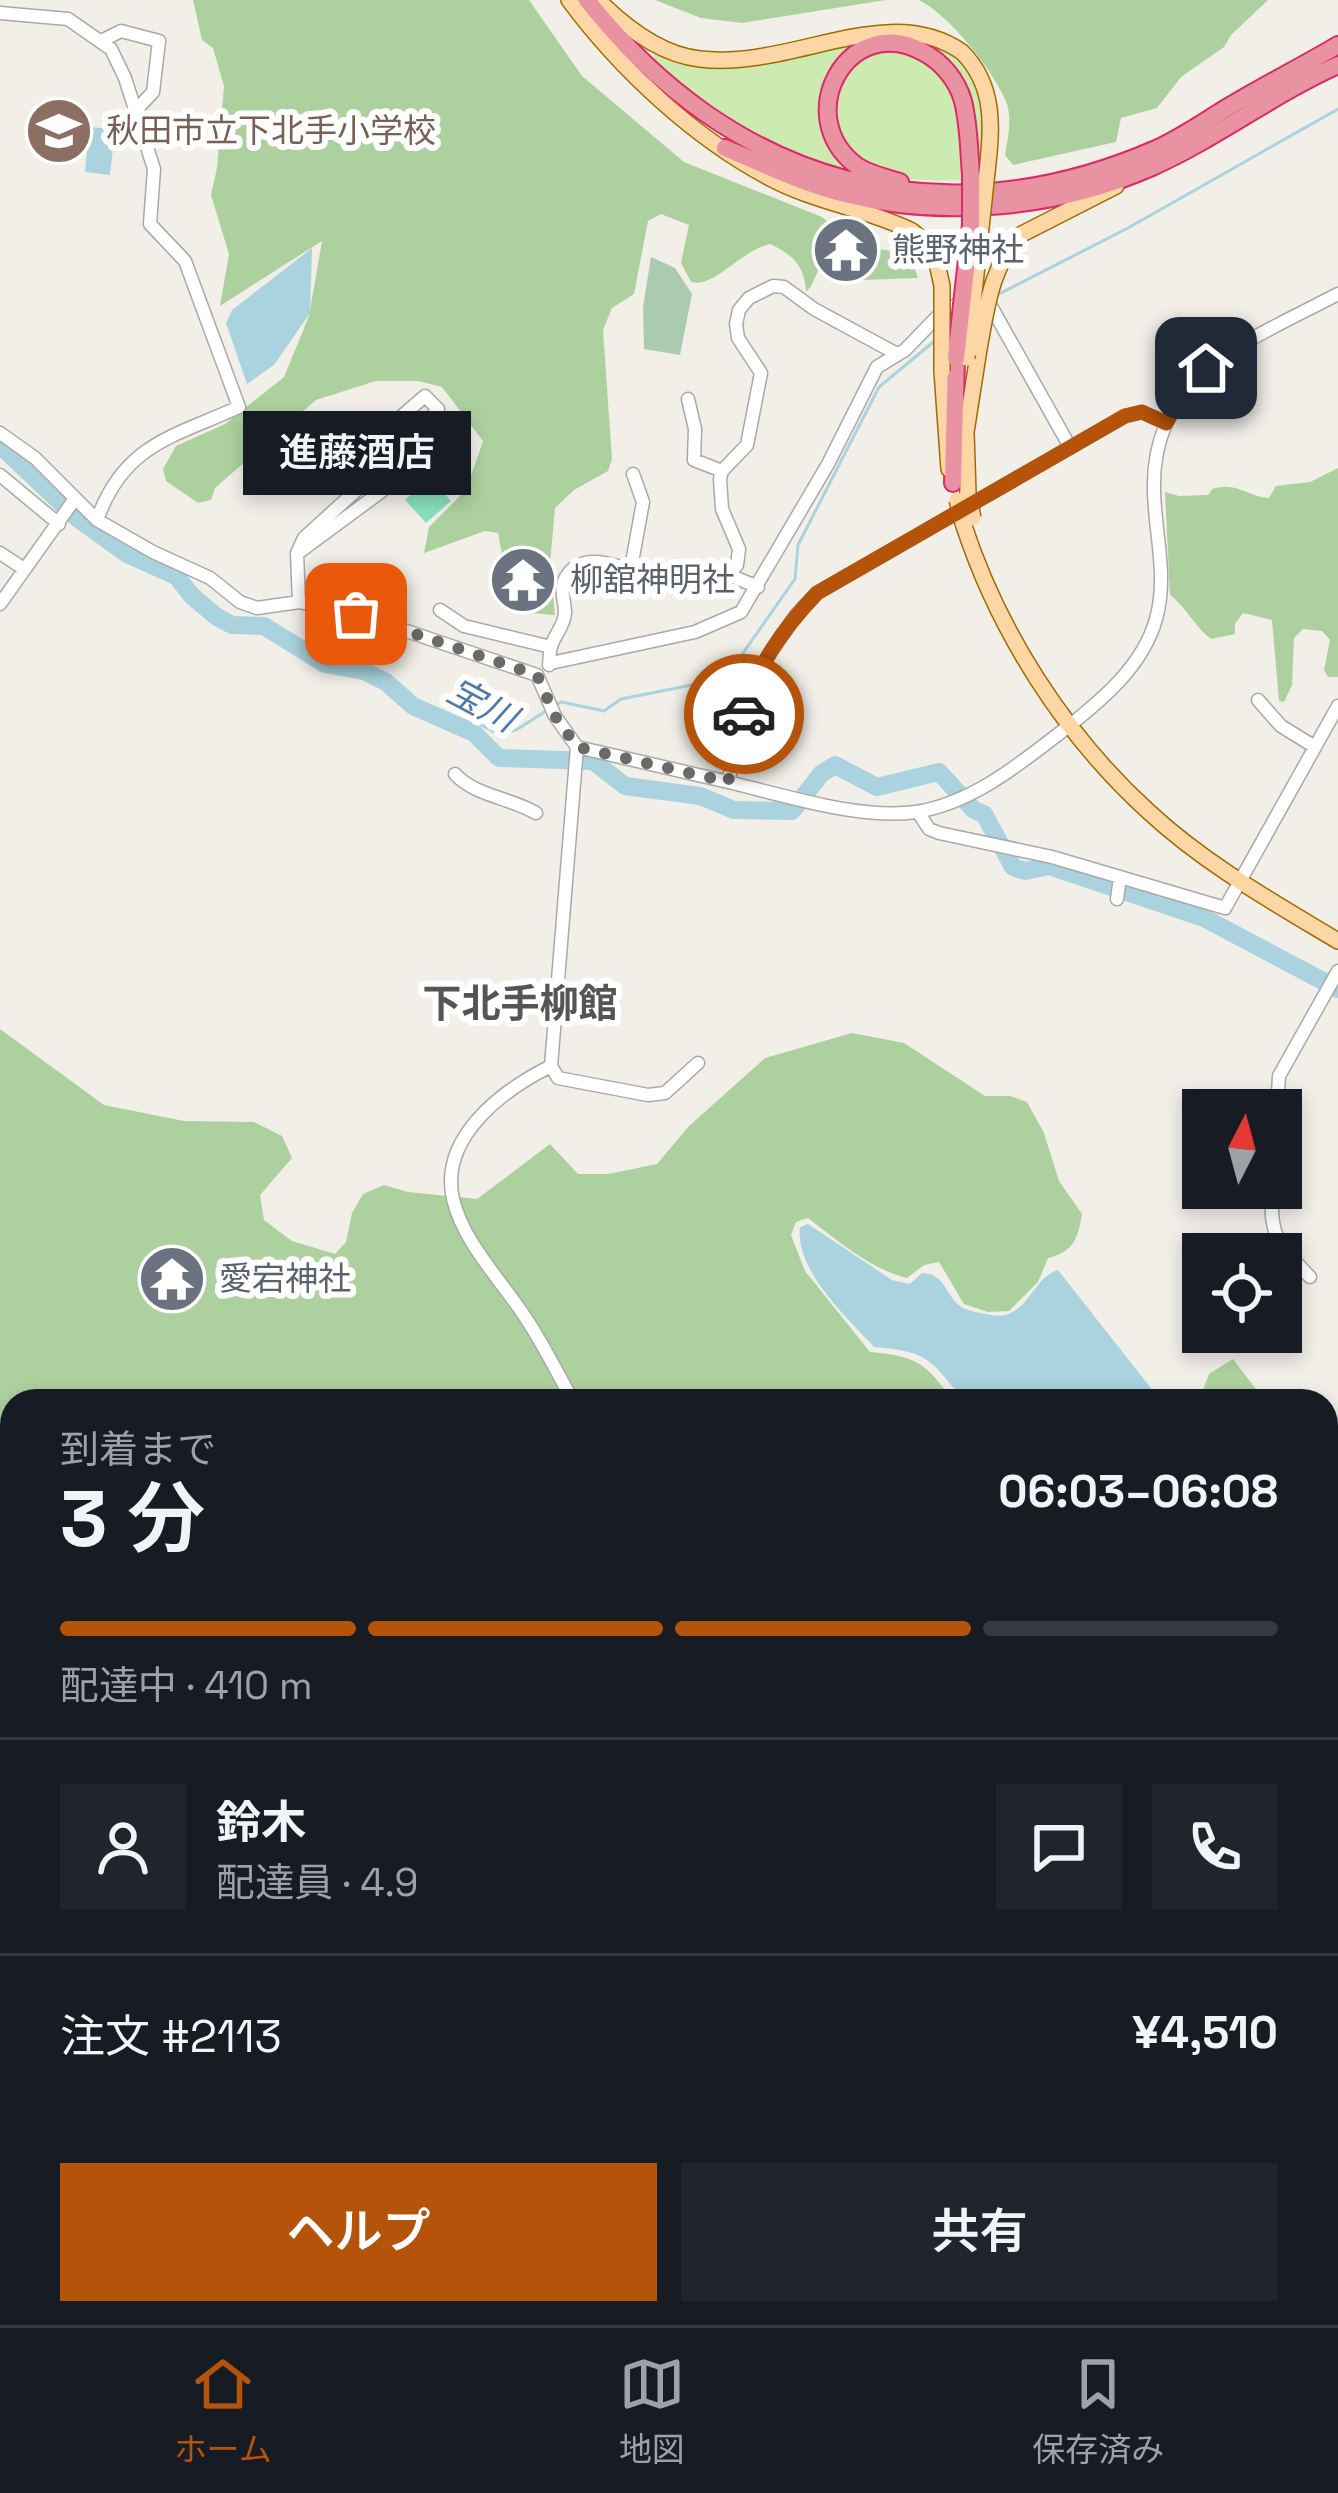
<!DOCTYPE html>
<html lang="ja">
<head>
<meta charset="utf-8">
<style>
  :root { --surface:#171b24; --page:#20242c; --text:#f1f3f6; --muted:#9ea1a6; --line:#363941; --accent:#b45309 }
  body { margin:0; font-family:"Space Grotesk","Noto Sans JP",sans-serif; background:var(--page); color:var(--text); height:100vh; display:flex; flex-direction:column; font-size:45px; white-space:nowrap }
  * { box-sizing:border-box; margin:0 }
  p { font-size:39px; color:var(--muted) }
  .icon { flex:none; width:66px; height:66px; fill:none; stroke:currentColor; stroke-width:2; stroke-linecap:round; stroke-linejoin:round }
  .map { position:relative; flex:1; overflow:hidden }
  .side { position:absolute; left:0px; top:1389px; width:1338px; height:936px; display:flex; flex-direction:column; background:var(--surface); border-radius:36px 36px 0 0; box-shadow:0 6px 18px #0003 }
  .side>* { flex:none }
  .needle { width:78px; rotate:6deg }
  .fabs { position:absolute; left:1182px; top:1089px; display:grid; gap:24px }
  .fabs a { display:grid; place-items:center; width:120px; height:120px; border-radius:0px; background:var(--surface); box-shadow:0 6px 18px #0003; font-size:60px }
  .pin { position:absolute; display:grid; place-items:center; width:102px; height:102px; color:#fff; margin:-51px; border-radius:24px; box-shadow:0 6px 18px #0006 }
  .courier { position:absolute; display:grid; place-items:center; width:120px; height:120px; margin:-60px; border:9px solid #b45309; border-radius:50%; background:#fff; color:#222; box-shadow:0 3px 15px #0007 }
  .bubble { position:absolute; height:84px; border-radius:0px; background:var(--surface); box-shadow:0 6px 18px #0003; font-size:39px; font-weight:600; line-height:84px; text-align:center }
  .headline em { font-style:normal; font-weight:600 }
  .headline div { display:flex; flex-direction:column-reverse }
  .headline { display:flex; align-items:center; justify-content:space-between; height:204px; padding:0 60px }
  h1 { font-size:78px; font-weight:600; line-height:90px }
  .bar { display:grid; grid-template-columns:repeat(4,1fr); gap:18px 12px; align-content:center; height:144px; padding:0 60px }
  .bar i { height:15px; border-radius:9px; background:var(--line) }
  .bar .current { background:var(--accent) }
  .bar p { grid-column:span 4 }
  .line { display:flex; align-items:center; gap:30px; padding:0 60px; border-top:3px solid var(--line) }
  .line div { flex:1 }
  .round { display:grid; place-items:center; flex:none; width:126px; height:126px; border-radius:0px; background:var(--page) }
  .button { display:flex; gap:24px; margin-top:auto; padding:24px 60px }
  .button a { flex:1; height:138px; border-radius:0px; background:var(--accent); color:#fff; font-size:48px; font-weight:600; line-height:138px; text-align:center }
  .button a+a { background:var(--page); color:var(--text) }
  .dock { display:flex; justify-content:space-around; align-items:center; height:168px; border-top:3px solid var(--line); background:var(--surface); font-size:33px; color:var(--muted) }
  .dock a { display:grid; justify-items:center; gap:6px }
  .dock .current { color:var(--accent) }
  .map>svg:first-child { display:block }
  .grass { fill:#cdebb0 }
  .forest { fill:#add19e }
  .cemetery { fill:#aacbaf }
  .pitch { fill:#88e0be }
  .water { fill:#aad3df }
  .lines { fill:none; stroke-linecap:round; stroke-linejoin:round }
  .stream { stroke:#aad3df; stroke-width:3 }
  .river { stroke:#aad3df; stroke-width:18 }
  .minor-casing { stroke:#a9a9a9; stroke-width:15 }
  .major-casing { stroke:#a06b00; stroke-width:18 }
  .highway-casing { stroke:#dc2a67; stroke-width:20 }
  .minor { stroke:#fff; stroke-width:12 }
  .major { stroke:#fcd6a4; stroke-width:15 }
  .highway { stroke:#e892a2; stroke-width:16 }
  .major-bridge-casing { stroke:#a06b00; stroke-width:18; stroke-linecap:butt }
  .highway-bridge-casing { stroke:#dc2a67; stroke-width:20; stroke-linecap:butt }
  .major-bridge { stroke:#fcd6a4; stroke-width:15 }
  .highway-bridge { stroke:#e892a2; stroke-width:16 }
  .done { stroke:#6b6a68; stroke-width:12; stroke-dasharray:0 21.6 }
  .route { stroke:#b45309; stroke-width:15 }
  .labels { text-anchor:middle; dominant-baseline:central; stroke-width:12; stroke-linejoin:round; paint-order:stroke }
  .education-label { font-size:33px; fill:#785e54; stroke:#fff; text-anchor:start }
  .worship-label { font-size:33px; fill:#5b616d; stroke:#fff; text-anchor:start }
  .water-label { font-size:36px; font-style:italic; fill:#4a7aab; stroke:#fff }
  .quarter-label { font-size:39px; font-weight:bold; fill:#555; stroke:#fff }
</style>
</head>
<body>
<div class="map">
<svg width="1338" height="2325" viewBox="0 0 1338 2325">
  <rect width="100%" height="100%" fill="#f2efe9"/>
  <path class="grass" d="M837,37l106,3c45,54 42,61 41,130l-6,1 -23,-100 -86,-31 -25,12 -18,30 -4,37 6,26 42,35 -107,-38 -48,-28 -66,-51 7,-11 30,11z
    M884,48c11,2 28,3 38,9 42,25 39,82 45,124 -31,-1 -66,2 -94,-13 -37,-20 -55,-68 -22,-103 7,-8 23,-12 33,-17z"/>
  <path class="forest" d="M193,0h336l53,76 102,86 138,55 18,15c1,20 -8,20 -18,34 -8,9 -7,17 -16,26 -1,-26 -13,-37 -36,-48 -32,8 -55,44 -79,38l-10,-19 8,-38 -28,-11 -13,7 -14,73 -22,14 -9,22 9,129 -4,12 -34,19 -19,18 -5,56 5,51 -25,-2 -20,-16 -12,-64 -13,-2 -61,22 5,-26 37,-37 17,-49 -41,-54 -24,-6h-42l-60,19 -101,88 -4,12 -13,3 -32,-22 -3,-12 13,-23 49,-22 59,-47 25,-61 13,-75 -102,65 9,-52 -18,-59 6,-27 7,-82 -11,-38 -11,-8z
    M655,0h231l-144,23 -41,-5z
    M919,0h349l-37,35 -7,12 -43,30 -24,31 -36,10 -5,24 -103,23 -8,-10c3,-18 8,-38 0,-56 -14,-31 -56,-84 -86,-99z
    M860,246c25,4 51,4 58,32l-55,2 -11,-6z
    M1338,468v209h-10l-4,-7 6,-30 -8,-9 -19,-2 -9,9 -2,47 -8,17 -5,-1 -7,-81 -29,-7 -8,11v10l-24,5c-17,-13 -24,-31 -41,-44l-5,-103 14,4 29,-1 4,-6c25,-8 34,7 57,9l7,-12 34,-4z
    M0,1029l104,76 80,16 70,1 28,14 10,22 -32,37 4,25 28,21 43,13 11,-12 6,-29 11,-19 21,-9 24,7 69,7 73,-55 28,30h30l49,-10 32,-38 76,-68 87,-25 52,10 81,53h25l17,6 17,31 15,48 23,33c-4,24 -8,38 -34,44l-10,24 -29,29 -21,1 -24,-8 -25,-42 -15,3 -17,13c-37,-9 -69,-37 -99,-60l-12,4 -5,13 14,36 65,81c47,4 56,11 83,49h-941v912h1314v-846l12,8v850h-1338z
    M1233,1359l32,42h-66l10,-27z"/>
  <path class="cemetery" d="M651,257l24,11 17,26 -12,61 -36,-6 -1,-42z"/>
  <path class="pitch" d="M430,477l21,24 -25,22 -21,-23z"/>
  <path class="water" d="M89,127l26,2 -5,46 -25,-3z
    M312,248l-2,65 -36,52 -27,19 -21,-61 6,-13z
    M808,1224l84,56 18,4 12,-11c25,1 22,23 41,35 8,4 19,5 28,7 36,7 40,-37 67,-45l103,131h-186c-25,-9 -25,-22 -44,-38 -16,-13 -37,-14 -57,-16 -27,-30 -79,-76 -74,-120z"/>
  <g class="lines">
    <path class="stream" d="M997,295l131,-67 210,-119
      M554,705l8,-3 42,9 17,-12 81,-16 27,-15 14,-15 52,-74 3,-34 81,-158 58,-48
      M451,721l21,-1 26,14 18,-4 30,-19"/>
    <path class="river" d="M0,445l77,73 50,36 49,22 16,20 25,21 15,8 32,1 61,38 39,7 22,11 27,24 61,27 25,25 94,3 32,25 75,10 34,14 58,1 29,-37 14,-9 42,22 62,-15 35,38 10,4 29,53 12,4 24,-5 155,52 134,71"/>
    <defs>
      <path id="minor" d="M0,13l68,6 43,30 14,29 29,91 -4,55 35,37 54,146c-66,30 -115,37 -142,113
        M101,41l20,-10 38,10 -6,51 -17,18
        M988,301l82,146
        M688,399l7,30 -1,31 28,11
        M0,433l35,25 62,62 56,32 57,26 30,24 17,6 42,-6 57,12 181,61 18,41 22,31c51,12 101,23 151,35 56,13 131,38 188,30 57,-9 105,-49 149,-83 37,-29 78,-63 91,-110 12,-42 -1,-85 -2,-127 -4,-118 97,-152 184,-198
        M0,475l59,49
        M0,553l24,16
        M298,553l84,-62
        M631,568l12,-66 -10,-28
        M729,575l29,12
        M299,602l-2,-49 7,-15 102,-93 32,-36 -13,-13 -37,32h-21l-25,20
        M0,604l74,-104
        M440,610l24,16 87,21
        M551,663l144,-31 46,-20 87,-148 49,-97 28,-17 32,-33 28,-18
        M549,665c1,-6 0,-12 2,-18 3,-12 13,-20 14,-34 0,-12 -6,-24 1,-36 30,-50 122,46 171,-12l2,-16 -17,-40 -2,-30 2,-8 25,-26 14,-72 -23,-35 -2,-14 3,-14 10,-12 24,-12 11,1 30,22 83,45
        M1258,700l23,26 34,21
        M455,774c20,22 56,24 81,39
        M728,782l24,-102 44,-65 21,-22 308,-177 17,-4 24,11
        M918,812l11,17 10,4 113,24 173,51 113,-202
        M1117,899l3,-22
        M551,1066c-48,24 -112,71 -98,133 10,42 45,78 68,112 20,28 35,60 52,90
        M551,1066l26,-319
        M551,1066l7,12 90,17 17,-2 33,-30
        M1277,1110l2,-34 59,-105
        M1273,1188c-5,47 5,56 37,89
        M462,2313l1,12"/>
      <path id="major" d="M569,0c51,69 126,139 203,179 44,23 95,30 140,52l12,10 13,22
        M598,0c27,27 63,55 102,59 92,11 187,-59 262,-7 34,34 30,77 25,120
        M1020,235l96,-49
        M942,371l7,98
        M968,493l-2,-61 13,-83
        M963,523c35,108 101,212 186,289 56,52 124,90 189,129"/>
      <path id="highway" d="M587,0c145,183 351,244 569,149 27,-12 53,-31 79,-46 34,-20 69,-38 103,-58
        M725,148c40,17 79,36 120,46 99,25 214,14 307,-27 65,-29 121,-73 186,-102
        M900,182c-14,-4 -31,-8 -43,-16 -67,-50 -8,-155 66,-114 19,10 34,28 40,49 6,24 6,49 8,74
        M953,483l3,-125"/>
    </defs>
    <use href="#minor" class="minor-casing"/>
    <use href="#major" class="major-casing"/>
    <use href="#highway" class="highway-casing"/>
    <use href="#minor" class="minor"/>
    <use href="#major" class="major"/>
    <use href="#highway" class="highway"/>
    <defs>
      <path id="major-bridge" d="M937,263l5,23v85
        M979,349c8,-43 12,-81 41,-114
        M967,358l20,-186
        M968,493l5,25
        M957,500l6,23"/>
      <path id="highway-bridge" d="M956,358l15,-134v-49"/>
    </defs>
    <use href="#major-bridge" class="major-bridge-casing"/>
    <use href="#highway-bridge" class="highway-bridge-casing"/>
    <use href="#major-bridge" class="major-bridge"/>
    <use href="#highway-bridge" class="highway-bridge"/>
  </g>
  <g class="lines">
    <path class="done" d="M356,614l181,61 18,41 22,31 151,35 16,-68"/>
    <path class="route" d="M744,714c11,-47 40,-86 73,-121l308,-177 17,-4 24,11 20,-36 20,-19"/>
  </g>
  <defs>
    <symbol id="school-disc" viewBox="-11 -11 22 22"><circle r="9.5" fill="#8d6e63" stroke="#fff"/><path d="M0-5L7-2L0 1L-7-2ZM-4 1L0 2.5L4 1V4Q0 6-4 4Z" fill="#fff"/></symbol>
    <symbol id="temple-disc" viewBox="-11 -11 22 22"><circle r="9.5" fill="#6b7280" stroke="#fff"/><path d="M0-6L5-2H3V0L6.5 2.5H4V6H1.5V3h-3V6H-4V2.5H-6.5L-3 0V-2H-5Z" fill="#fff"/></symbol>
  </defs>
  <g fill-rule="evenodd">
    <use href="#school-disc" x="21" y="93" width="76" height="76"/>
    <use href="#temple-disc" x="808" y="212" width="76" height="76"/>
    <use href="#temple-disc" x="485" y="542" width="76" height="76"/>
    <use href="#temple-disc" x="134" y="1241" width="76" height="76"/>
  </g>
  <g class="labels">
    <g class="education-label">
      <text x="106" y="131">秋田市立下北手小学校</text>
    </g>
    <g class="worship-label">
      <text x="892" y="250">熊野神社</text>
      <text x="570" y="580">柳舘神明社</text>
      <text x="219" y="1279">愛宕神社</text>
    </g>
    <g class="water-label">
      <text transform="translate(482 705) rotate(28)">宝川</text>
    </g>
    <g class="quarter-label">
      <text x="520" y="1003">下北手柳館</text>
    </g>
  </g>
</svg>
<div class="fabs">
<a><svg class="needle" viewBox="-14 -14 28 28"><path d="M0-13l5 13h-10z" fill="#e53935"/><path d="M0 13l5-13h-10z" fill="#9ea1a6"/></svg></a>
<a><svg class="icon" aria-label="locate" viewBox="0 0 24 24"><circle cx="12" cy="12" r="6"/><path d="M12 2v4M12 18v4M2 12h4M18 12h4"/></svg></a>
</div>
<div class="pin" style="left:356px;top:614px;background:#ea580c"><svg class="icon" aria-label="bag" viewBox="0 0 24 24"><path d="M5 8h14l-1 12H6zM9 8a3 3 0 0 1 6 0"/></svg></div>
<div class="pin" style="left:1206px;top:368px;background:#1f2937"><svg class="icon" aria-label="home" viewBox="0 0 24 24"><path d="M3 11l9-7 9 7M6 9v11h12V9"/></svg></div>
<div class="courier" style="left:744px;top:714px"><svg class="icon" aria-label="car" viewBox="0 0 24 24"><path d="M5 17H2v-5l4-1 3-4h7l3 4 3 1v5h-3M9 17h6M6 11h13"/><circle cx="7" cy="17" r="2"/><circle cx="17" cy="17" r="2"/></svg></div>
<div class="bubble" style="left:243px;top:411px;width:228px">進藤酒店</div>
<section class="side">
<div class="headline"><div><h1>3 分</h1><p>到着まで</p></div><em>06:03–06:08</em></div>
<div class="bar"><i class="current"></i><i class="current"></i><i class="current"></i><i></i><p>配達中 · 410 m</p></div>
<div class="line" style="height:216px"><a class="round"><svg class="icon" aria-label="person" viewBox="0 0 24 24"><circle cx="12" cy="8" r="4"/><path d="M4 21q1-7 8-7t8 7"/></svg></a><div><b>鈴木</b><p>配達員 · 4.9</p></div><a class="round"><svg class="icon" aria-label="chat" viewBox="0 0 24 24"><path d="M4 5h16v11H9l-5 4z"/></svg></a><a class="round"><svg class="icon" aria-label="phone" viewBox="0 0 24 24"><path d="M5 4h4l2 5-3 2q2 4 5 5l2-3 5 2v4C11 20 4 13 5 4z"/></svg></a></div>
<div class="line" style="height:156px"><div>注文 #2113</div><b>¥4,510</b></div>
<div class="button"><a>ヘルプ</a><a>共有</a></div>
</section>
</div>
<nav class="dock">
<a class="current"><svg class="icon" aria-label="home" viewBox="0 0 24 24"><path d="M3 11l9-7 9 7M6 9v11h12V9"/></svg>ホーム</a>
<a><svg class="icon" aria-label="map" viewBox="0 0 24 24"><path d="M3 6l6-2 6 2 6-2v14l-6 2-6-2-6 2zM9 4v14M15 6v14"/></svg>地図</a>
<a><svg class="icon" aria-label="saved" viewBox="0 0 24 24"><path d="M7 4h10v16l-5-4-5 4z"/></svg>保存済み</a>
</nav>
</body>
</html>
